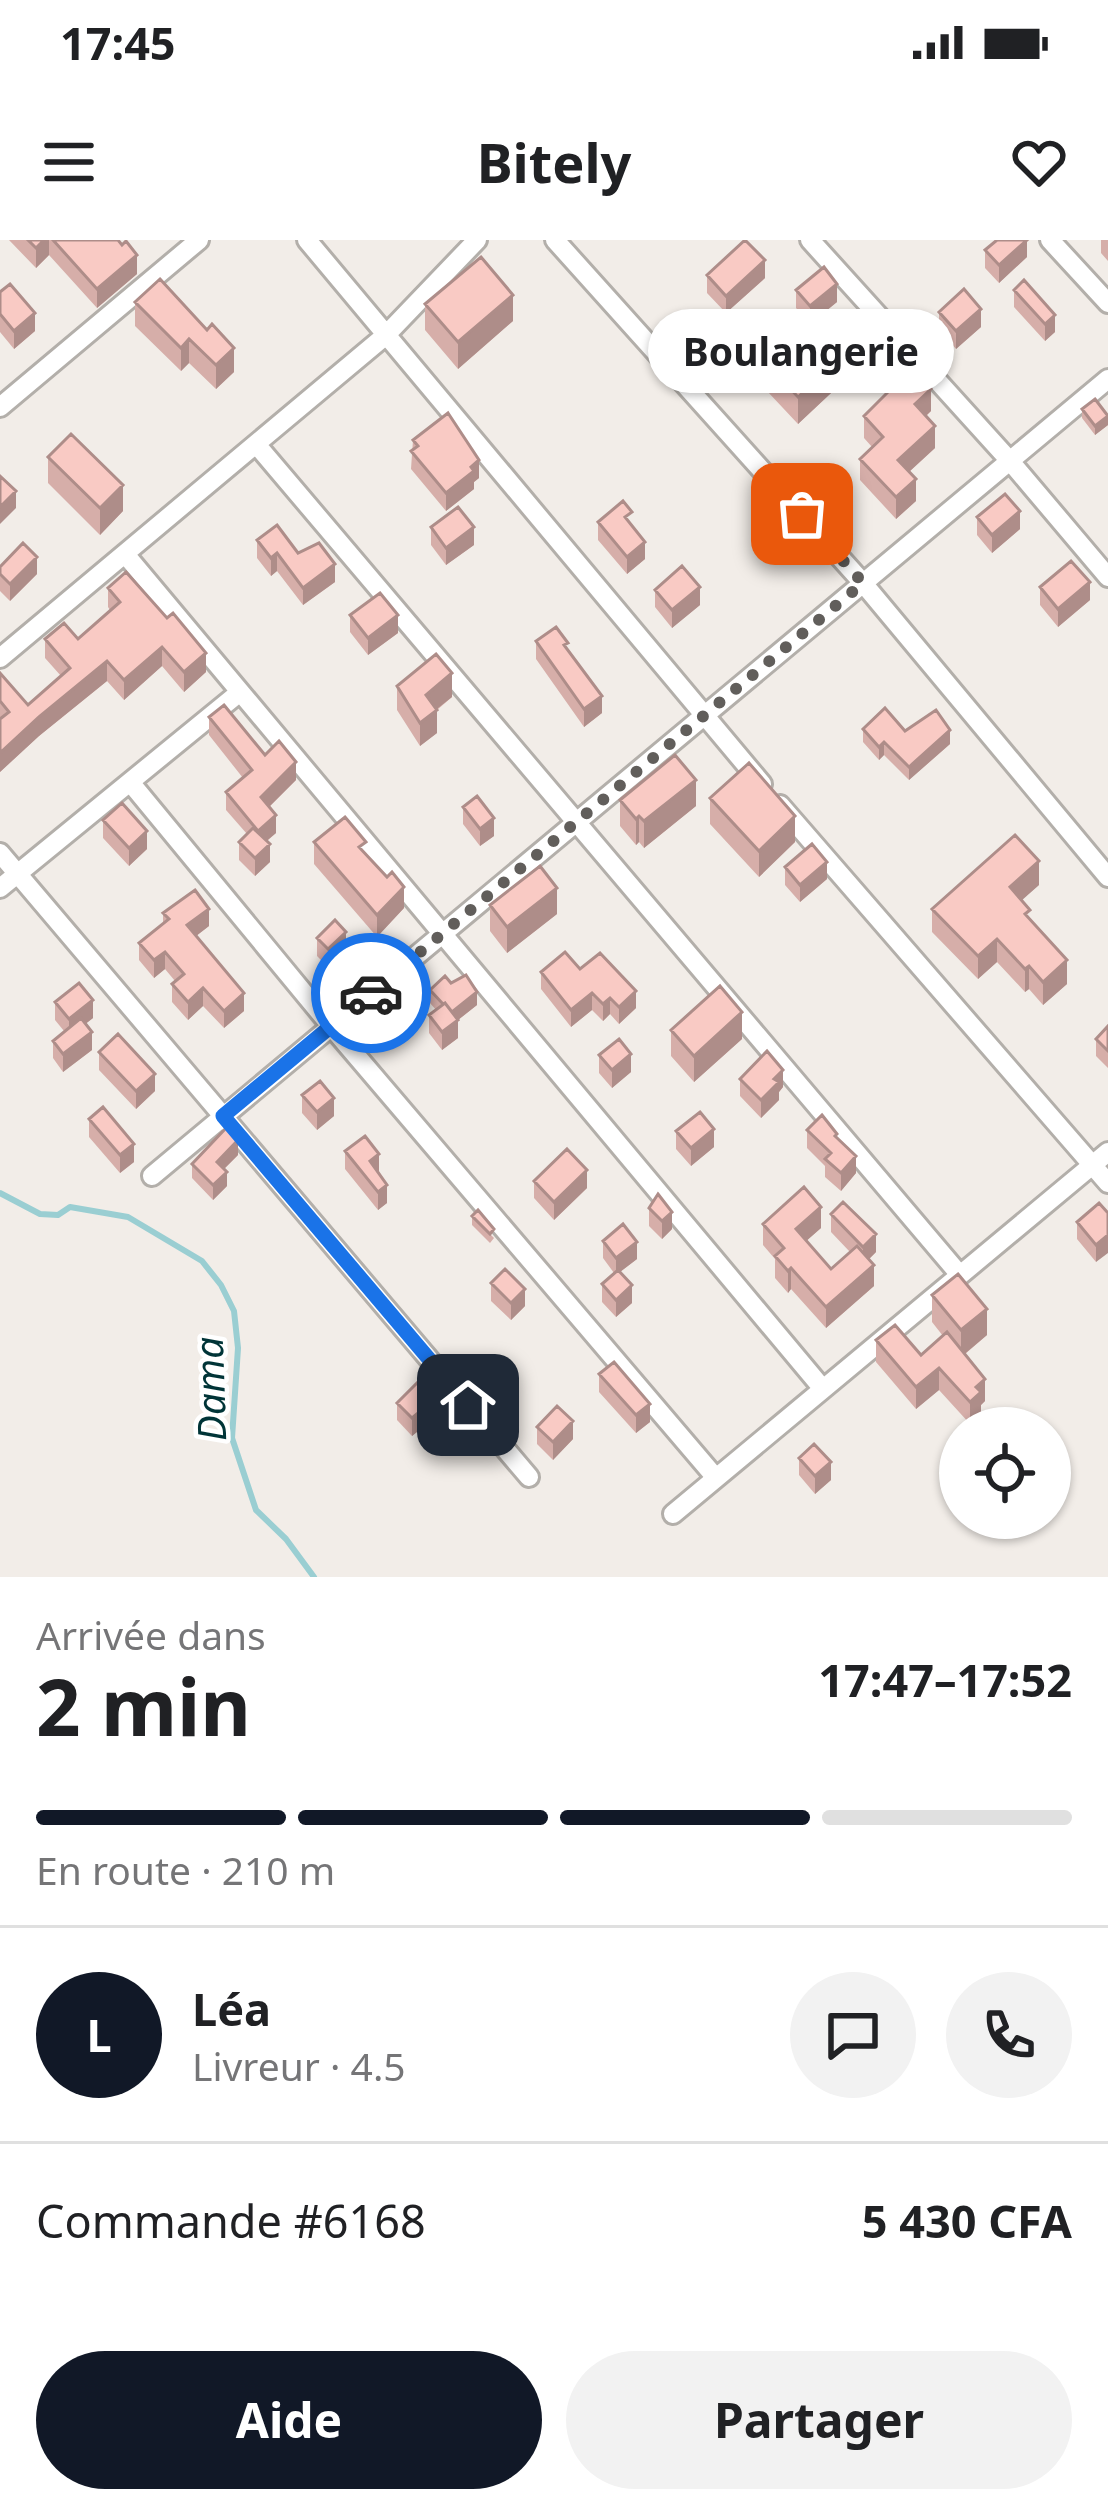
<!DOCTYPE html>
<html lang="fr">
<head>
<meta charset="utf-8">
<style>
  :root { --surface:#fff; --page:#f2f2f2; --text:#202124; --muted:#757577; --line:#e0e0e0; --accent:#111827 }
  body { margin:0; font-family:"Noto Sans",sans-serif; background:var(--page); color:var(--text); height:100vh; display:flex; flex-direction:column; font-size:45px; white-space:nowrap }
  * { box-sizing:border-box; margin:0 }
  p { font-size:39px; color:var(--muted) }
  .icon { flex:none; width:66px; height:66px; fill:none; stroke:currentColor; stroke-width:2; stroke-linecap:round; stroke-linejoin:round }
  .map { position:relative; height:1337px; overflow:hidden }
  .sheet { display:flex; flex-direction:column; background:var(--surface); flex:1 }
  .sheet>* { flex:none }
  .buttons { position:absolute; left:939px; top:1167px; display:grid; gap:24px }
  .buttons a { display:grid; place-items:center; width:132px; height:132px; border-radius:50%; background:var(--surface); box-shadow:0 3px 9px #0004; font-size:60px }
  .pin { position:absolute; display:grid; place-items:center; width:102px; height:102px; color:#fff; margin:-51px; border-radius:24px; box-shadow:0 6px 18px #0006 }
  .courier { position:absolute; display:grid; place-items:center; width:120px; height:120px; margin:-60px; border:9px solid #1a73e8; border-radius:50%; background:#fff; color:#222; box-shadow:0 3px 15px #0007 }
  .bubble { position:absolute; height:84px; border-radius:42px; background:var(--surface); box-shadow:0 3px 9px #0004; font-size:39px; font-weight:700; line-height:84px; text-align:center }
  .overview em { font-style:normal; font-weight:700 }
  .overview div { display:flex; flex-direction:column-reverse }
  .overview { display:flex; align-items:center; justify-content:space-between; height:204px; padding:0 36px }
  h1 { font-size:78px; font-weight:700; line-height:90px }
  .bar { display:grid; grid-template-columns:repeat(4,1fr); gap:18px 12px; align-content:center; height:144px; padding:0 36px }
  .bar i { height:15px; border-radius:9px; background:var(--line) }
  .bar .on { background:var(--accent) }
  .bar p { grid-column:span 4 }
  .line { display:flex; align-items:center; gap:30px; padding:0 36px; border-top:3px solid var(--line) }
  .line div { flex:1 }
  .round { display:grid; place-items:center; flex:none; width:126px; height:126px; border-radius:63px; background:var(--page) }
  .cta { display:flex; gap:24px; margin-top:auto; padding:24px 36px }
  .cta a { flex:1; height:138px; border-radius:72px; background:var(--accent); color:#fff; font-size:48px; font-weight:700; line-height:138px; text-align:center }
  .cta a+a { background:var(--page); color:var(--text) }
  .status { display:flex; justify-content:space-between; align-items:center; height:84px; padding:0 60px; background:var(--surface); direction:ltr }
  .status svg { height:33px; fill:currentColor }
  header { display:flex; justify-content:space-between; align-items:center; height:156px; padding:0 36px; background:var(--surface); font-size:54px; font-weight:700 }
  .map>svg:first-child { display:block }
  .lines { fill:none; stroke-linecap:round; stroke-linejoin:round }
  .stream { stroke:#9aced2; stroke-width:6 }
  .minor-casing { stroke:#b3afaa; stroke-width:24 }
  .minor { stroke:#fff; stroke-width:18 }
  .wall { fill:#d6aea9 }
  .shaded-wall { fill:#ae8d89 }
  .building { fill:#f9cac4; stroke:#ae8d89; stroke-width:3 }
  .done { stroke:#615e5b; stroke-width:12; stroke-dasharray:0 21.6 }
  .route { stroke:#1a73e8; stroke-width:15 }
  .labels { text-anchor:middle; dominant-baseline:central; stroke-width:9; stroke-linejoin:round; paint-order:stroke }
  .water-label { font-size:39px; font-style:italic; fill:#003437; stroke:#fff }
</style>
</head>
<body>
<div class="status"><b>17:45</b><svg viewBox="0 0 49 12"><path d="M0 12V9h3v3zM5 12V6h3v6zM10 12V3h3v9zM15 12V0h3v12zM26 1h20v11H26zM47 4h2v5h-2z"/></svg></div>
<header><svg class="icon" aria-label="menu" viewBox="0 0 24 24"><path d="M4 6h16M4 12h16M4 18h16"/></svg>Bitely<svg class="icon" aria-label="heart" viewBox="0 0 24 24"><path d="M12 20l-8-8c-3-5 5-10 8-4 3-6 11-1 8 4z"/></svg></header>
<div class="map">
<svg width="1108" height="1337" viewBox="0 0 1108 1337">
  <rect width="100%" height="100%" fill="#f2ede8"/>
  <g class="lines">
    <path class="stream" d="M0,953l40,21 18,1 12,-8 58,10 74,44 19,24 13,26 4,37 -6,90 24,72 30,29 28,38"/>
    <defs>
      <path id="minor" d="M307,0l455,544
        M555,0l308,343 245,294
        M810,0l200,221 98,116
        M1050,0l58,63
        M0,167l199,-167
        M256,204l704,831
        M125,314l698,835
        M0,418l386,-323 91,-95
        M130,542l201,244 385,452
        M780,565l328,378
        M0,613l529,624
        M0,648l240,-196
        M152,936l956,-797
        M673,1274l435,-362"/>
    </defs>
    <use href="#minor" class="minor-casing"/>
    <use href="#minor" class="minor"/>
  </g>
  <path class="wall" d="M9,0h109l19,34 -40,34 -48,-53 -13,13z
    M1101,0h7v21l-7,-8z
    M985,10l42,7 -28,26 -14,-15z
    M707,35l58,3 -39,35 -19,-20z
    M796,50l41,12 -27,22 -14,-16z
    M1014,50l41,42 -10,9 -31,-34z
    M0,52l35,39 -21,18 -14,-17z
    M135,62l72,28 27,42 -18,17 -27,-26 -8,8 -46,-45z
    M425,64l88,17 -55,48 -33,-39z
    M939,72l42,15 -25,22 -17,-20z
    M767,124l79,15 -48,45 -31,-33z
    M1082,169l26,16 -13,10 -13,-17z
    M931,171l-5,5 9,32 -26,24 7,29 -20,18 -36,-39v-21l12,-12 -8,-9v-22z
    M413,200l66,38 -5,4v7l-28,22 -35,-42z
    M48,217l75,54 -23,24 -52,-52z
    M977,277l43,12 -28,24 -15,-18z
    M598,282l34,3 13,34 -18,15 -29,-34z
    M431,287l43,18 -28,20 -15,-20z
    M257,300l41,13 37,29 -32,23 -26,-34 -6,5 -14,-18z
    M0,327l37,7 -27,27 -10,-10z
    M1040,347l50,13 -32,27 -18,-22z
    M108,348l98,84 -22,20 -22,-26 -38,34 -17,-19 -68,55 -39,36v-99l28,32 33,-29 -16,-18v-19h33l32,-29 -2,-3z
    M655,350l45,15 -28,23 -17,-21z
    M350,375l48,18 -30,22 -18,-23z
    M536,401l32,9 34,63 -18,14 -48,-68z
    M397,446l55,11 -15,13v23l-17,13 -23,-36z
    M209,477l56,38 31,25 -27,27 7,26 -9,8 3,21 -15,14 -16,-16v-18l8,-8 -21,-24v-18l17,-14 -34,-43z
    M863,489l42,2 45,13 -41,36 -25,-25 -5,5 -16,-18z
    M710,558l85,44 -36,35 -49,-53z
    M620,560l76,6 -52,42 -5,-6 -3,3 -16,-19z
    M463,567l31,29 -14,10 -17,-22z
    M103,580l44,29 -18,17 -26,-28z
    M314,602l52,12 21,23 17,31 -27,29 -63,-73z
    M785,627l42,12 -27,23 -15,-17z
    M1039,645l-18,15 9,20 37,64 -24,21 -14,-16 -4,3 -28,-30 -19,17 -46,-47v-23z
    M490,665l67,9 -50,39 -17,-22z
    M163,673l46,13 -13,10 48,75 -20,17 -21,-22 -15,14 -16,-18v-18l3,-3 -10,-12 -11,9 -15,-18v-17l24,-20z
    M317,698l29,12 -18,17 -11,-11z
    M580,729l56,39 -17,16 -9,-10 -7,7 -11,-11 -21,17 -30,-38v-17z
    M430,750l47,15 -19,15v18l-16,12 -13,-17v-18l7,-5 -6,-7z
    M55,762l38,16 -8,6 7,26 -29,22 -10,-14v-17l11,-10 -9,-11z
    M1108,786v42l-12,-12v-17z
    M671,790l71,9 -48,43 -23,-26z
    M99,812l56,39 -19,18 -37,-39z
    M599,815l32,17 -19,16 -13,-15z
    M740,839l43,8 -4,5v8l-18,18 -21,-22z
    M302,855l32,21 -17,14 -15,-17z
    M89,879l45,43 -14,11 -31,-36z
    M807,890l49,43 -15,18 -16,-14v-11l-18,-18z
    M676,891l38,16 -23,19 -15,-17z
    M345,911l34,20 8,32 -9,7 -33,-41z
    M238,915l-14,14 3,17 -14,14 -21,-22v-14z
    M534,941l53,7 -33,32 -20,-22z
    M649,968l23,21 -10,10 -13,-13z
    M1108,973l-12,49 -19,-23v-17z
    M831,974l45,38 -7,7 5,27 -48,42 -35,-39 -3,4 -13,-15v-19l-12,-14v-21l58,4 -15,13 25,28 19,-17 -19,-20z
    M472,976l22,22 -4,5 -18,-18z
    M603,1001l34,18 -17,13 12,31 -16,14 -14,-15v-18l12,-11 -11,-15z
    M491,1043l34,23 -14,14 -20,-19z
    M932,1055l55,40 -22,19 20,47 -4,4v9l-11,10 -31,-34 -23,19 -40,-47v-22l45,15 22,-19 -11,-14z
    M433,1127l41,66 -14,11 -26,-26 -22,18 -15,-16v-17z
    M599,1134l51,48 -14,11 -37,-41z
    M537,1187l36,12 -20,21 -16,-16z
    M799,1218l32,22 -16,14 -16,-19z"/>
  <path class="shaded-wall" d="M44,0h5v15l-13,13v-20z
    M1027,0v17l-28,26v-18z
    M137,15v19l-40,34v-19z
    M765,20v18l-39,35v-17z
    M837,44v18l-27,22v-18z
    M513,55v26l-55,48v-27z
    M981,69v18l-25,22v-18z
    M35,73v18l-21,18v-18z
    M1055,75v17l-10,9v-17z
    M189,99v24l-8,8v-23z
    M234,108v24l-18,17v-24z
    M846,113v26l-48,45v-27z
    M931,149v22l-16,15v-22z
    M1108,176v9l-13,10v-9z
    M935,186v22l-37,34v-22z
    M479,220v18l-5,4v7l-28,22v-18z
    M916,239v22l-20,18v-22z
    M123,245v26l-23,24v-27z
    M16,251v17l-16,16v-17z
    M1020,271v18l-28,24v-18z
    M474,287v18l-28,20v-17z
    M645,302v17l-18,15v-17z
    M277,313v18l-6,5v-18z
    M37,317v17l-27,27v-17z
    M335,324v18l-32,23v-17z
    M1090,342v18l-32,27v-18z
    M700,347v18l-28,23v-18z
    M398,375v18l-30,22v-17z
    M162,407v19l-38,34v-20z
    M206,413v19l-22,20v-20z
    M107,421v20l-68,55 -39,36v-19l39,-36z
    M452,433v24l-19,15 4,-2v23l-17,13v-23l6,-28z
    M602,456v17l-18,14v-18z
    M950,490v14l-41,36v-13z
    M884,502v13l-5,5v-13z
    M296,522v18l-35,35v-18z
    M696,540v26l-52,42v-27z
    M276,575v18l-18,15v-17z
    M639,576v26l-3,3v-26z
    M795,576v26l-36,35v-26z
    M494,578v18l-14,10v-17z
    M147,591v18l-18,17v-18z
    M270,604v18l-15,14v-18z
    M1039,621v24l-29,26v-24z
    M827,622v17l-27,23v-17z
    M404,647v21l-27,29v-22z
    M557,648v26l-50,39v-26z
    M209,669v17l-22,17v-18z
    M346,692v18l-18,17v-18z
    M997,699v23l-19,17v-23z
    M165,712v17l-11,9v-18z
    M1067,720v24l-24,21v-23z
    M1029,726v23l-4,3v-23z
    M203,748v18l-15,14v-18z
    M636,751v17l-17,16v-17z
    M477,752v13l-19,15v18l-16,12v-18l9,-19z
    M244,753v18l-20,17v-17z
    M592,753v17l-21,17v-17z
    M610,758v16l-7,7v-17z
    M93,760v18l-24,19v-18z
    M742,772v27l-48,43v-26z
    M92,792v18l-29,22v-18z
    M631,814v18l-19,16v-18z
    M783,830v17l-4,5v8l-18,18v-18l13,-21z
    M155,834v17l-19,18v-18z
    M334,858v18l-17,14v-18z
    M714,889v18l-23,19v-18z
    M238,900v15l-21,21v-14z
    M134,904v18l-14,11v-18z
    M379,914v17l-9,7v-17z
    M856,916v17l-15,18v-18z
    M587,930v18l-33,32v-18z
    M227,932v14l-14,14v-15z
    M387,945v18l-9,7v-18z
    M821,967v21l-25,22v-21z
    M672,972v17l-10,10v-18z
    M876,994v18l-13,13v-18z
    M1108,995v18l-12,9v-17z
    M637,1002v17l-21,16v-17z
    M874,1025v21l-48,42v-21z
    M791,1028v21l-3,4v-22z
    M632,1045v18l-16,14v-17z
    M525,1049v17l-14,14v-17z
    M987,1069v26l-26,22v-27z
    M939,1128v22l-23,19v-22z
    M985,1139v22l-4,4v9l-11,10v-22l6,-15z
    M434,1160v18l-22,18v-18z
    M650,1164v18l-14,11v-18z
    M474,1176v17l-14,11v-18z
    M573,1181v18l-20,21v-18z
    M831,1222v18l-16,14v-18z"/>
  <path class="building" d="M28,0h16l-8,8z
    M53,0h65l4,5 4,-4 11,14 -40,34z
    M745,0l20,20 -39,36 -19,-21z
    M997,0h30l-28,25 -14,-15z
    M481,17l32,38 -55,47 -33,-38z
    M824,27l13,17 -27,22 -14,-16z
    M160,39l47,51 5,-6 22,24 -18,17 -27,-26 -8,9 -46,-46z
    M1024,40l31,35 -10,9 -31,-34z
    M10,44l25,29 -21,18 -14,-17v-22z
    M964,49l17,20 -25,22 -17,-19z
    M816,80l30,33 -48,44 -31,-33z
    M917,134l14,15 -16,15 20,22 -37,34 18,19 -20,18 -36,-38 23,-22 -19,-21 39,-39 5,5z
    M1095,159l13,17 -13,10 -13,-17z
    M448,173l31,47 -8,7 3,4 -28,22 -35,-42 7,-5 -5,-6z
    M71,194l52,51 -23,23 -52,-51z
    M0,236l16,15 -16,16z
    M1005,254l15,17 -28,24 -15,-18z
    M623,261l9,11 -7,5 20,25 -18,15 -29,-35z
    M458,267l16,20 -28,21 -15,-21z
    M277,285l21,28 21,-10 16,21 -32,24 -26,-35 -6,5 -14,-18z
    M23,303l14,14 -27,27 -10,-10v-7z
    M1071,321l19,21 -32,27 -18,-22z
    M682,326l18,21 -28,23 -17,-20z
    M126,332l41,46 6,-5 33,40 -22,19 -22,-25 -38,33 -17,-19 -68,56 -39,36v-34l9,-7 -9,-11v-28l28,32 42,-37 -25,-29 19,-16 14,16 42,-37 -12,-14z
    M380,353l18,22 -30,23 -18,-23z
    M556,387l12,16 -4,2 38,51 -18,13 -48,-68z
    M436,414l16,19 -26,22 11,15 -17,13 -23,-37z
    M224,465l41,50 14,-14 17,21 -35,35 15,18 -18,16 -32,-39 26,-22 -43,-53z
    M885,468l20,23 31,-21 14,20 -41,37 -25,-25 -5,5 -16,-18z
    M675,515l21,25 -52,41 -5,-5 -3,3 -16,-19z
    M749,523l46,53 -36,35 -49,-53z
    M477,556l17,22 -14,11 -17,-22z
    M122,563l25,28 -18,17 -26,-28z
    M345,577l21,25 -7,5 28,30 5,-5 12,15 -27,28 -63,-73z
    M253,588l17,16 -15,14 -16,-16z
    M1015,595l24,26 -29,26 20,23 -5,4 42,46 -24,22 -14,-16 -4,3 -28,-30 -19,17 -46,-47z
    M812,604l15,18 -27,23 -15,-18z
    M540,626l17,22 -50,39 -17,-22z
    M195,650l14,19 -22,16 57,68 -20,18 -21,-23 -15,14 -16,-18 12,-10 -19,-22 -11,8 -15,-17 30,-24 -6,-6z
    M335,680l11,12 -18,17 -11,-11z
    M565,712l15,17 20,-16 36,38 -17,16 -9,-9 -7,6 -11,-11 -21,17 -30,-38z
    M466,735l11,17 -25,20 -7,-9 -2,1 -13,-14 15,-14 6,7z
    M79,743l14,17 -24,19 -14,-17z
    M720,746l22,26 -48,44 -23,-26z
    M445,763l13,17 -16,12 -13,-17z
    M81,778l11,14 -29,22 -10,-13z
    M1108,786v25l-12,-12z
    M118,794l37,40 -19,17 -37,-39z
    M619,799l12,15 -19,16 -13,-15z
    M767,811l16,19 -9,9 5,3 -18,18 -21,-21z
    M320,841l14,17 -17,14 -15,-17z
    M103,867l31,37 -14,11 -31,-36z
    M700,872l14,17 -23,19 -15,-17z
    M822,875l15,19 -2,2 21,20 -15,17 -16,-14 6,-6 -24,-23z
    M227,887l11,13 -21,22 10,10 -14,13 -21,-21z
    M365,896l14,18 -9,7 17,24 -9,7 -33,-41z
    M567,909l20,21 -33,32 -20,-21z
    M804,947l17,20 -25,22 35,40 26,-23 17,19 -48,42 -35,-39 -3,3 -13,-15 9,-8 -21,-24z
    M658,954l14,18 -10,9 -13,-13z
    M843,962l33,32 -13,13 -32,-33z
    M1099,963l9,10v22l-12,10 -19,-23z
    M478,970l16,19 -4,5 -18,-18z
    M623,984l14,18 -21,16 -13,-17z
    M505,1029l20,20 -14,14 -20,-20z
    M618,1030l14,15 -16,15 -14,-16z
    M958,1034l29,35 -26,21 -29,-35z
    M895,1085l26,30 26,-23 38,47 -9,8 5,5 -11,10 -31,-34 -23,19 -40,-47z
    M614,1122l36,42 -14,11 -37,-41z
    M433,1127l41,49 -14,10 -26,-26 -22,18 -15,-15z
    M557,1166l16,15 -20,21 -16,-15z
    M814,1204l17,18 -16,14 -16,-18z"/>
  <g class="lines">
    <path class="done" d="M371,753l492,-410 -61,-69"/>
    <path class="route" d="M371,753l-148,123 245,289"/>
  </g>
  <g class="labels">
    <g class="water-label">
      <text transform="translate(209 1149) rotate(-92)">Dama</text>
    </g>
  </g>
</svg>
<div class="buttons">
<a><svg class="icon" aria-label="locate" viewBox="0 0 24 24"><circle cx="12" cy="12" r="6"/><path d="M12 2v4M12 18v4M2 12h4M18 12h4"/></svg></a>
</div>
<div class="pin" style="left:802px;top:274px;background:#ea580c"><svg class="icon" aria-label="bag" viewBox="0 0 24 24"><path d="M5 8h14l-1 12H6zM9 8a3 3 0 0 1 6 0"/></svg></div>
<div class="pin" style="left:468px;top:1165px;background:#1f2937"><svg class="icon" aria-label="home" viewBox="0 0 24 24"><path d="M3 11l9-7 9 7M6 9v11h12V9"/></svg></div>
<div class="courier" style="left:371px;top:753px"><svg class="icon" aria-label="car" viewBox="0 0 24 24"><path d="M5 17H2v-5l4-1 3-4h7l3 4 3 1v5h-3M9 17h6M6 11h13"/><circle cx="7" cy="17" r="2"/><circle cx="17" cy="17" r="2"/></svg></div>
<div class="bubble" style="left:648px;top:69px;width:306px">Boulangerie</div>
</div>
<section class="sheet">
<div class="overview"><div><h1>2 min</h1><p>Arrivée dans</p></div><em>17:47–17:52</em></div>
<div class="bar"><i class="on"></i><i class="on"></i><i class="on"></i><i></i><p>En route · 210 m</p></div>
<div class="line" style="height:216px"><b class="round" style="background:var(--accent);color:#fff">L</b><div><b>Léa</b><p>Livreur · 4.5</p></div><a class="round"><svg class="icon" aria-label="chat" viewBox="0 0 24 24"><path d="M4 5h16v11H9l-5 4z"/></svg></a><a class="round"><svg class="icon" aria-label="phone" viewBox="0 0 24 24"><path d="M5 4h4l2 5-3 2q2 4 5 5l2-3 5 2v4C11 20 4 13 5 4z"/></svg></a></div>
<div class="line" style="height:156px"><div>Commande #6168</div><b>5 430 CFA</b></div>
<div class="cta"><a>Aide</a><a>Partager</a></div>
</section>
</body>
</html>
